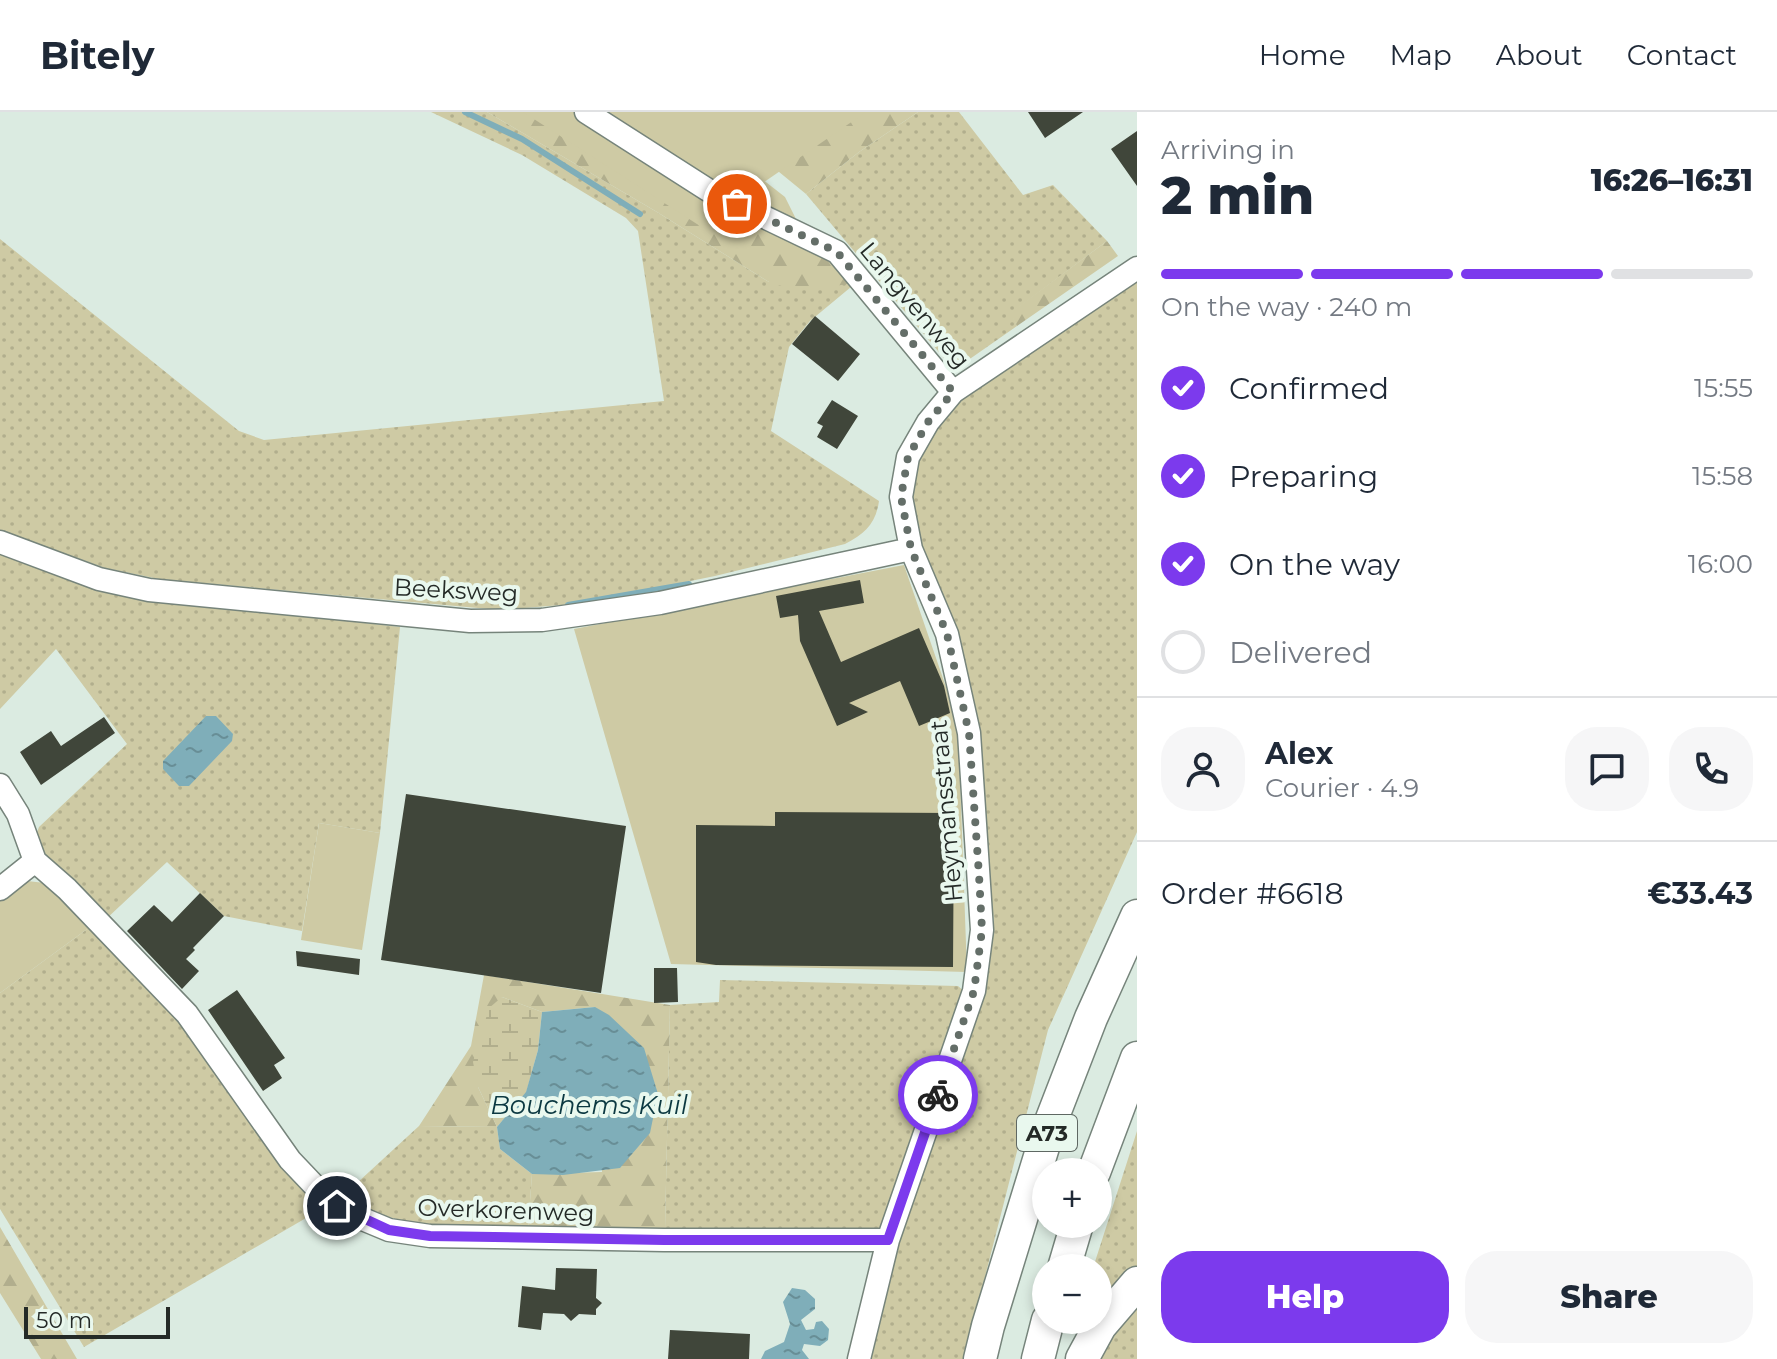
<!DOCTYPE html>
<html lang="en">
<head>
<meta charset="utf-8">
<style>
  :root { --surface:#fff; --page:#f6f6f7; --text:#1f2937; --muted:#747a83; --line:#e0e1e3; --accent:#7c3aed }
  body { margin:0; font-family:Montserrat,sans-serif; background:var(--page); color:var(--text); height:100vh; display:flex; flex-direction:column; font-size:30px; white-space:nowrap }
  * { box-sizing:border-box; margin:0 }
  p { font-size:26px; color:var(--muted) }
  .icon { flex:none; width:44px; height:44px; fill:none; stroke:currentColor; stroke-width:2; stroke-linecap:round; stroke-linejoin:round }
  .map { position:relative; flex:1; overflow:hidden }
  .details { display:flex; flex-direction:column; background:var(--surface); width:640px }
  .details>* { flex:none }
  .controls { position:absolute; left:1032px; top:1046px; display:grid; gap:16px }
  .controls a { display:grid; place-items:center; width:80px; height:80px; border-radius:50%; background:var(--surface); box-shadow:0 4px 12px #0003; font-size:40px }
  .scale { position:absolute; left:24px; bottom:20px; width:146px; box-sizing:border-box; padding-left:8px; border:4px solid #242a27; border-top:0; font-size:22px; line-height:28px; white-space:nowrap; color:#242a27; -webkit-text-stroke:6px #e9f8ee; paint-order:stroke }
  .pin { position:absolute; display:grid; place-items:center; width:68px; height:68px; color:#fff; margin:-34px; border:4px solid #fff; border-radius:50%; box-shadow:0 2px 8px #0007 }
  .courier { position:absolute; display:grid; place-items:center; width:80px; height:80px; margin:-40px; border:6px solid #7c3aed; border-radius:50%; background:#fff; color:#222; box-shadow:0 2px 10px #0007 }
  .head em { font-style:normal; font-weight:800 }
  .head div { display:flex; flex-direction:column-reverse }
  .head { display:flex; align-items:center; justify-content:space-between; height:136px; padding:0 24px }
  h1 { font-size:52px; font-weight:800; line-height:60px }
  .bar { display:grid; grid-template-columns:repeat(4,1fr); gap:12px 8px; align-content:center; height:96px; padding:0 24px }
  .bar i { height:10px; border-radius:6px; background:var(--line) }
  .bar .active { background:var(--accent) }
  .bar p { grid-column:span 4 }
  .line { display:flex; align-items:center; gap:20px; padding:0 24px; border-top:2px solid var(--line) }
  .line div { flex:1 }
  .round { display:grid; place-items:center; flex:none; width:84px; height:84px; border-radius:32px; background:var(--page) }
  ol { padding:0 24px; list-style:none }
  li { display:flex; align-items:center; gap:24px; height:88px }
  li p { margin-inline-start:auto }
  li .icon { padding:8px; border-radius:50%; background:var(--accent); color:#fff; stroke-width:4 }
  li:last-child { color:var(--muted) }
  li i { width:44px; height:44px; border:4px solid var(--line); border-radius:50% }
  .action { display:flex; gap:16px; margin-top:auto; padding:16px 24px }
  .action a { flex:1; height:92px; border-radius:32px; background:var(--accent); color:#fff; font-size:32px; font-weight:800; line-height:92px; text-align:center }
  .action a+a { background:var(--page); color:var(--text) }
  header { display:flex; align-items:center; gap:48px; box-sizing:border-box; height:112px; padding:0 40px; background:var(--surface); border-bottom:2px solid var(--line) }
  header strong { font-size:38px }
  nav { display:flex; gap:44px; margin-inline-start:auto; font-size:28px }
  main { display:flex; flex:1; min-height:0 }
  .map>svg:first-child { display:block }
  .grass { fill:url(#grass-dots) }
  .forest { fill:url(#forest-firs) }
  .wetland { fill:url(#wetland-marsh) }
  .pitch { fill:#cecaa4 }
  .water { fill:url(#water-ripples) }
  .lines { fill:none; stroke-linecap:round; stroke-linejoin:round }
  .stream { stroke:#7faeb9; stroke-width:6 }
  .building { fill:#40463a }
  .minor-casing { stroke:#76847b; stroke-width:25 }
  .highway-casing { stroke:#76847b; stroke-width:35 }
  .minor { stroke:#fff; stroke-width:22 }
  .highway { stroke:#fff; stroke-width:32 }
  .done { stroke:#646e68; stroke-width:8; stroke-dasharray:0 14.4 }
  .route { stroke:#7c3aed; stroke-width:10 }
  .labels { text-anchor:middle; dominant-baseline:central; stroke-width:8; stroke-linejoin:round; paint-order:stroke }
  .shield { fill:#e9f8ee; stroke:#5f6863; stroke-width:2 }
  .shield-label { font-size:22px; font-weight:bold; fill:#242a27 }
  .street-label { font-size:24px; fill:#242a27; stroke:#e9f8ee }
  .water-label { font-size:26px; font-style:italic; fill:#0b3841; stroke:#e9f8ee }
</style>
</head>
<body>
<header>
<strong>Bitely</strong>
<nav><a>Home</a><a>Map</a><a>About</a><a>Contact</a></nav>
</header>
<main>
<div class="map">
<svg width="1137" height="1247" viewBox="0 0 1137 1247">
  <defs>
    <pattern id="grass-dots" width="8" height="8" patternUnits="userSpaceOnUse" patternTransform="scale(2)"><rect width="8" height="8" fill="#cecaa4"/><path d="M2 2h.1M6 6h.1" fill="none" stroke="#b1ae8d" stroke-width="1.8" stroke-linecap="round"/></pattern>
    <pattern id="forest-firs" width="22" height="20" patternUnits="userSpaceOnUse" patternTransform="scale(2)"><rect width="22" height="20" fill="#cecaa4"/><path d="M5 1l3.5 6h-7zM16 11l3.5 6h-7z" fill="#b1ae8d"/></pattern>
    <pattern id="wetland-marsh" width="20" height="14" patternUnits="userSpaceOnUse" patternTransform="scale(2)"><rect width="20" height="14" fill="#cecaa4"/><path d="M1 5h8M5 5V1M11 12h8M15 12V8" fill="none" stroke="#b1ae8d"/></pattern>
    <pattern id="water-ripples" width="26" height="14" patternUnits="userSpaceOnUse" patternTransform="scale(2)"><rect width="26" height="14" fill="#7faeb9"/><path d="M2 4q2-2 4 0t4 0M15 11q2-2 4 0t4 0" fill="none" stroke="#688e96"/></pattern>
  </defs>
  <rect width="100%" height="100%" fill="#dbebe1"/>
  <path class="grass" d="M431,0h56l170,100 112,70h88l-47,39 -21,26 -18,84 108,70c-3,22 -14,33 -34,43l-130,32 -74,15 -79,14 -62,5 -341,-31 -54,-11 -105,-38v-291l239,192 25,9 400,-39 -26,-170 -12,-13 -104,-63z
    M918,0h41l64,83 30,-10 54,56 -96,72 6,13 -63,44 -148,-176 53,-42z
    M1137,164v556l-89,198 -84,329h-95l29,-119 82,-231 14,-87 -25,-243 -8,-34 -48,-116 -2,-57 44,-75z
    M0,440l148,46 252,29 -20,206 -61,-10 -17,108 -78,-15 -57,-54 -62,58 -63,-65 -8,-15 5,-13 88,-83 -71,-95 -56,60z
    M94,812l89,92 142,191 -241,140 -84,-138v-216z
    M720,868l238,6 7,6 -79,233 -13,9 -208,-5 5,-224 49,-3z
    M419,1014l78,1 3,22 32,25 -4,54c-60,-1 -133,6 -183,-34z
    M1137,1019v137l-39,44v-44h-5z
    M1137,1195v52h-38l25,-42z"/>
  <path class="forest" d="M487,0h60l157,84 118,54 35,32c-30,6 -59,11 -88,0l-112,-70z
    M861,0h57l-59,40 -53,42 -33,-27z
    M739,49l46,36 11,22 -85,-34z
    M1107,129l11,15 -101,70 -7,-13z
    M484,863l186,30 -5,224 -137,-1 4,-54 70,-2 -7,-165 -53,5 -40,-15 -24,90 19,40 -78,-1 52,-80z
    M0,1115l77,132h-36l-41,-66z"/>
  <path class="wetland" d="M502,885l40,15 -4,38 -12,43 -29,34 -19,-40 -5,-25 16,-54z"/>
  <path class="pitch" d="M523,0h343l-166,114z
    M904,453l54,157 9,250 -296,-8 -97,-335z
    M319,711l61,10 -18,117 -61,-10z
    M27,769l18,2 49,41 -94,69v-96z"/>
  <path class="water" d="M206,604h10l17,18 -1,7 -43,45h-10l-16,-17v-8z
    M595,895l14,8 35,33 14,46 -8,39 -30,35 -57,7 -31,-1 -32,-25 -3,-22 29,-35 12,-42 4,-38z
    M792,1176l13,2 10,9v10l-14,11 5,10 8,-1 2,-7 6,-1 7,8 -1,11 -8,6 -16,-2 -2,6 7,9h-48l4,-8 19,-9 6,-18 -7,-22z"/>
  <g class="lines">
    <path class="stream" d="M465,0l57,27 118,75
      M568,493l121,-21"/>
  </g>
  <path class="building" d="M1028,0h55l-38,26z
    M1137,19v55l-26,-37z
    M815,204l45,38 -22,27 -46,-37z
    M832,288l26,16 -21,33 -20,-12 6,-11 -6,-3z
    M860,468l4,23 -45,8 22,51 78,-34 25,58 6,27 -31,13 -19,-45 -51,22 19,9 -31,14 -37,-85 -2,-26 -18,3 -4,-22z
    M104,605l11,16 -74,52 -21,-33 31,-21 10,15z
    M406,682l220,32 -25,167 -220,-33z
    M775,700l179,1 -1,154 -237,-2 -20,-3v-137l79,1z
    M200,781l24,23 -31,32 2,2 -9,9 13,12 -17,18 -55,-58 27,-26 18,17z
    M296,839l64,8 -1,16 -62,-9z
    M654,856h23l1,34 -24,1z
    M237,878l48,68 -11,7 8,13 -19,13 -55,-81z
    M556,1156l41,1 -1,29 6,5 -6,6v6l-17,-1 -8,7 -7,-7 -21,-1 -2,17 -23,-3 4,-41 33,4z
    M670,1218l80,4 -1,25h-81z"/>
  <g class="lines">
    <defs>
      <path id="minor" d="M586,0l122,78 129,62 116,140
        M0,430l99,37 50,11 321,31 72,-1 118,-17 251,-54
        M0,673l18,29 17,47 32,28 120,125 103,146 39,41 24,14 36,15 41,6 234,4h224
        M0,777l35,-28
        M859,1247l29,-119 86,-249 8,-61 -13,-197 -22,-99 -36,-85 -10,-52 7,-40 20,-35 25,-30 184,-124"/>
      <path id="highway" d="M1094,1060l43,-114
        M1064,1156l13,-44
        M980,1247l8,-33 62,-202 41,-106 46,-102
        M1038,1247l10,-39
        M1082,1247l18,-33 37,-43"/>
    </defs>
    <use href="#minor" class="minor-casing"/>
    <use href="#highway" class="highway-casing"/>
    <use href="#minor" class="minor"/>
    <use href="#highway" class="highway"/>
  </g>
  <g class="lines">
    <path class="done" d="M737,92l100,48 116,140 -25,30 -20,35 -7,40 10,52 36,85 22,99 10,142 3,55 -8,61 -36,104"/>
    <path class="route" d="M337,1094l52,24 41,6 234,4h224l50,-145"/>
  </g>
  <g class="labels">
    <rect class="shield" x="1017" y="1003" width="60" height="36" rx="6"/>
    <g class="shield-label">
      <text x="1047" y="1021">A73</text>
    </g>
    <g class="street-label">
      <text transform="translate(915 193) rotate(50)">Langvenweg</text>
      <text transform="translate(456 478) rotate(3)">Beeksweg</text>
      <text transform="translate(946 699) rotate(-95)">Heymansstraat</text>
      <text transform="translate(506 1098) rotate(2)">Overkorenweg</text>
    </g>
    <g class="water-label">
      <text x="589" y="993">Bouchems Kuil</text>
    </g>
  </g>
</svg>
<div class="controls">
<a>+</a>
<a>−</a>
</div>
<div class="scale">50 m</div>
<div class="pin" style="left:737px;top:92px;background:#ea580c"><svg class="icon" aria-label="bag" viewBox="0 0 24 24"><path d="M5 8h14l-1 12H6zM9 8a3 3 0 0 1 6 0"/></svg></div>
<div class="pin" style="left:337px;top:1094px;background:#1f2937"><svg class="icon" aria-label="home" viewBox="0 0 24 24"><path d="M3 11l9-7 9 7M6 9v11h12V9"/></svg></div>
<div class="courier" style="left:938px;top:983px"><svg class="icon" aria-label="bike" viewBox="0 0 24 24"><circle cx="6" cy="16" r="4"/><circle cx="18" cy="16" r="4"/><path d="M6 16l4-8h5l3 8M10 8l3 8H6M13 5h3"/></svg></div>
</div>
<section class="details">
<div class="head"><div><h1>2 min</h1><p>Arriving in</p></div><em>16:26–16:31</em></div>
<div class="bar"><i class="active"></i><i class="active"></i><i class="active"></i><i></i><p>On the way · 240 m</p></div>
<ol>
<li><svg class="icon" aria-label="check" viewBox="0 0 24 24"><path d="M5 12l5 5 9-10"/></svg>Confirmed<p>15:55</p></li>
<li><svg class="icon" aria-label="check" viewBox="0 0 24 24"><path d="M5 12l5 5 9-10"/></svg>Preparing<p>15:58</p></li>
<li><svg class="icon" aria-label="check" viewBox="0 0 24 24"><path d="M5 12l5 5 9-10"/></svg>On the way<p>16:00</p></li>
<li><i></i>Delivered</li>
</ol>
<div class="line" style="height:144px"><a class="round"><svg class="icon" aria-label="person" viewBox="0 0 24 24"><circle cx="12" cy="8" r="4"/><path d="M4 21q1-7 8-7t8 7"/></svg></a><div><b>Alex</b><p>Courier · 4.9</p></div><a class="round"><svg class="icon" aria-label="chat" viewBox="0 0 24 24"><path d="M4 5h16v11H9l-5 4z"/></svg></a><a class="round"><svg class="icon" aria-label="phone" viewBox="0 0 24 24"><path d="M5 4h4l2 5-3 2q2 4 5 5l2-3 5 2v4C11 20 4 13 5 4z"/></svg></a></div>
<div class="line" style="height:104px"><div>Order #6618</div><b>€33.43</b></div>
<div class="action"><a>Help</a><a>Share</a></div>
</section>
</main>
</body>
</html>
